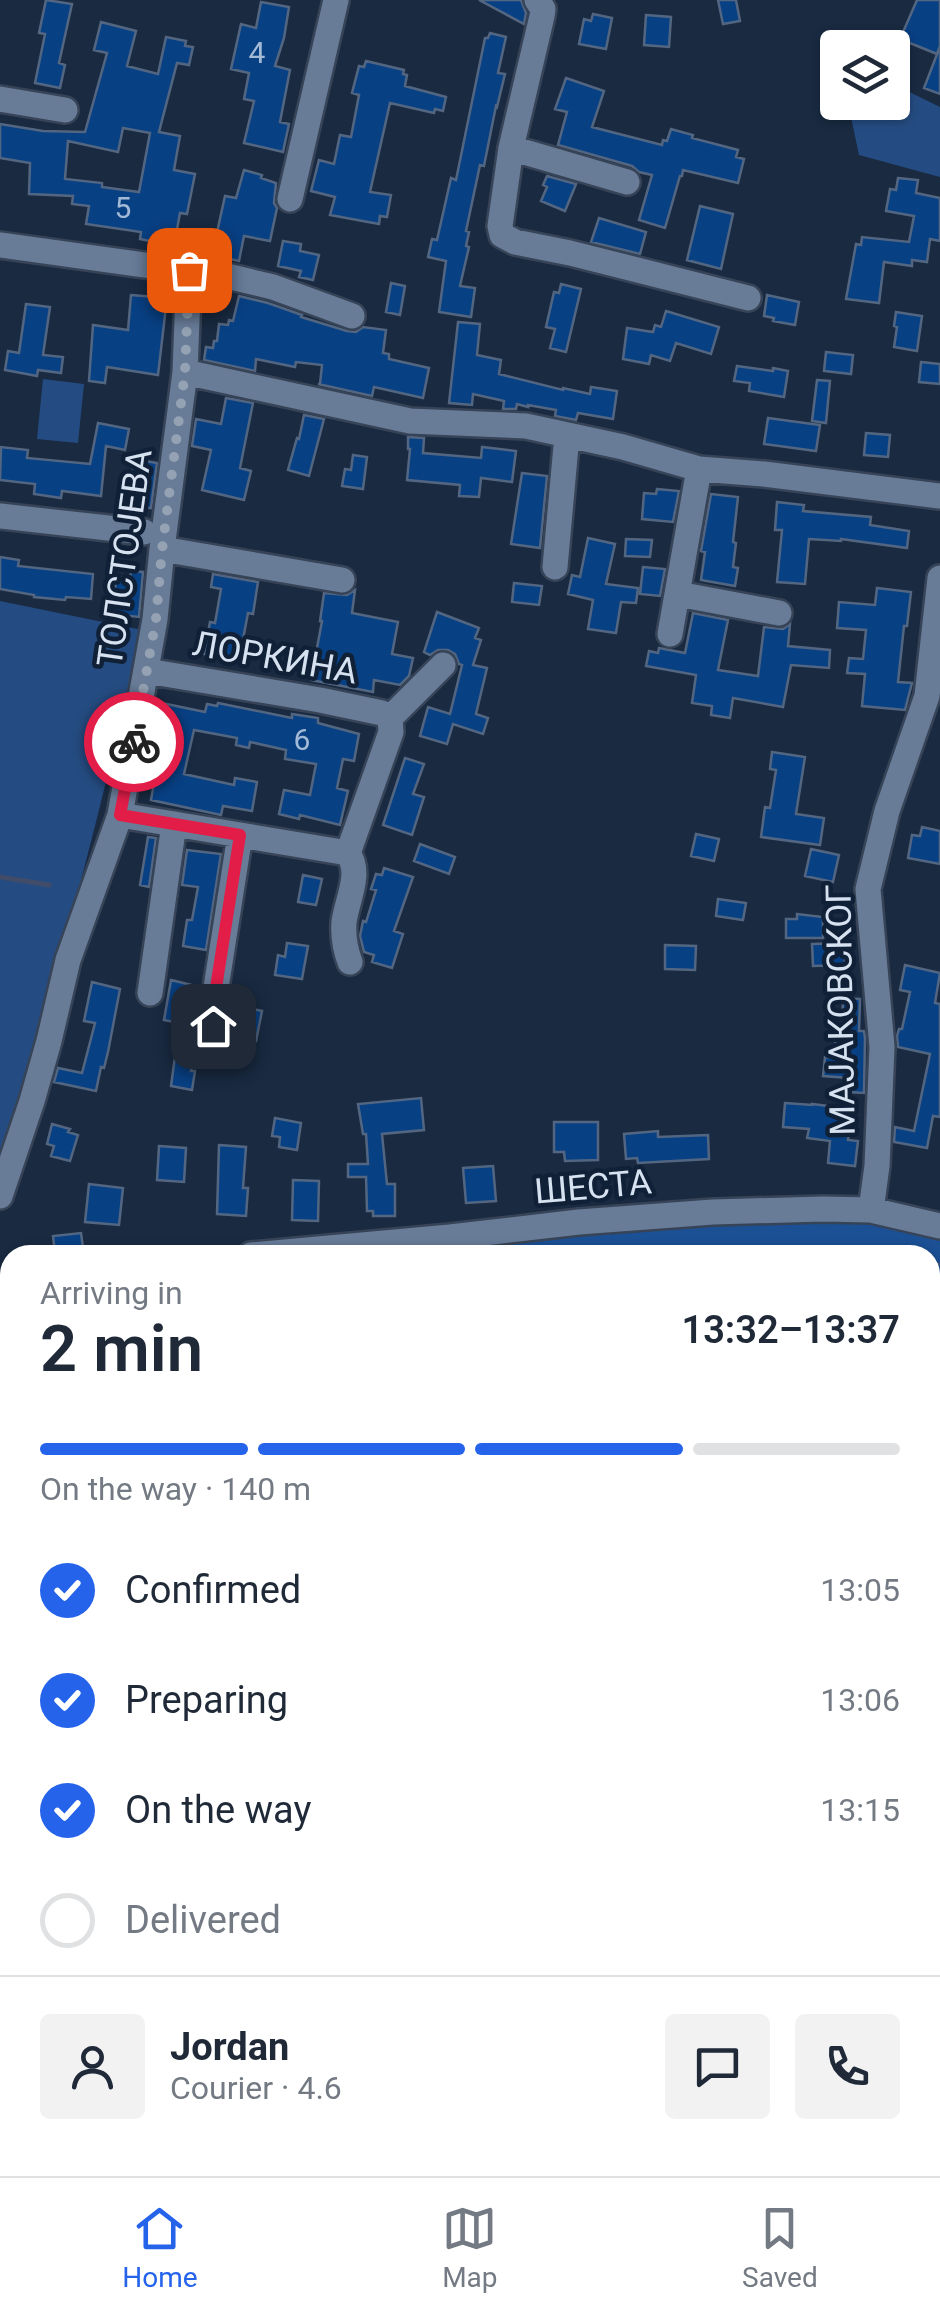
<!DOCTYPE html>
<html lang="en">
<head>
<meta charset="utf-8">
<style>
  :root { --surface:#fff; --page:#f2f2f3; --text:#1f2937; --muted:#747a83; --line:#e0e1e3; --accent:#2563eb }
  body { margin:0; font-family:Roboto,sans-serif; background:var(--page); color:var(--text); height:100vh; display:flex; flex-direction:column; font-size:38px; white-space:nowrap }
  * { box-sizing:border-box; margin:0 }
  p { font-size:32px; color:var(--muted) }
  .icon { flex:none; width:55px; height:55px; fill:none; stroke:currentColor; stroke-width:2; stroke-linecap:round; stroke-linejoin:round }
  .map { position:relative; flex:1; overflow:hidden }
  .side { position:absolute; left:0px; top:1245px; width:940px; height:932px; display:flex; flex-direction:column; background:var(--surface); border-radius:30px 30px 0 0; box-shadow:0 2px 8px #0004 }
  .side>* { flex:none }
  .buttons { position:absolute; left:820px; top:30px; display:grid; gap:20px }
  .buttons a { display:grid; place-items:center; width:90px; height:90px; border-radius:10px; background:var(--surface); box-shadow:0 2px 8px #0004; font-size:50px }
  .pin { position:absolute; display:grid; place-items:center; width:85px; height:85px; color:#fff; margin:-42px; border-radius:20px; box-shadow:0 5px 15px #0006 }
  .courier { position:absolute; display:grid; place-items:center; width:100px; height:100px; margin:-50px; border:8px solid #e11d48; border-radius:50%; background:#fff; color:#222; box-shadow:0 2px 12px #0007 }
  .headline em { font-style:normal; font-weight:600 }
  .headline div { display:flex; flex-direction:column-reverse }
  .headline { display:flex; align-items:center; justify-content:space-between; height:170px; padding:0 40px }
  h1 { font-size:65px; font-weight:600; line-height:75px }
  .bar { display:grid; grid-template-columns:repeat(4,1fr); gap:15px 10px; align-content:center; height:120px; padding:0 40px }
  .bar i { height:12px; border-radius:8px; background:var(--line) }
  .bar .selected { background:var(--accent) }
  .bar p { grid-column:span 4 }
  .line { display:flex; align-items:center; gap:25px; padding:0 40px; border-top:2px solid var(--line) }
  .line div { flex:1 }
  .round { display:grid; place-items:center; flex:none; width:105px; height:105px; border-radius:10px; background:var(--page) }
  ol { padding:0 40px; list-style:none }
  li { display:flex; align-items:center; gap:30px; height:110px }
  li p { margin-inline-start:auto }
  li .icon { padding:10px; border-radius:50%; background:var(--accent); color:#fff; stroke-width:4 }
  li:last-child { color:var(--muted) }
  li i { width:55px; height:55px; border:5px solid var(--line); border-radius:50% }
  .menu { display:flex; justify-content:space-around; align-items:center; height:140px; border-top:2px solid var(--line); background:var(--surface); font-size:28px; color:var(--muted) }
  .menu a { display:grid; justify-items:center; gap:5px }
  .menu .selected { color:var(--accent) }
  .map>svg:first-child { display:block }
  .green { fill:#254c82 }
  .forest { fill:#1b5095 }
  .lines { fill:none; stroke-linecap:round; stroke-linejoin:round }
  .stream { stroke:#404c69; stroke-width:5 }
  .building { fill:#084084; stroke:#536681; stroke-width:2.5; fill-rule:evenodd }
  .minor-casing { stroke:#374457; stroke-width:30 }
  .path { stroke:#546377; stroke-width:4; stroke-dasharray:10 5; stroke-linecap:butt }
  .minor { stroke:#687c98; stroke-width:25 }
  .done { stroke:#94a2b3; stroke-width:10; stroke-dasharray:0 18 }
  .route { stroke:#e11d48; stroke-width:12 }
  .labels { text-anchor:middle; dominant-baseline:central; stroke-width:9; stroke-linejoin:round; paint-order:stroke }
  .number-label { font-size:30px; fill:#a3bad6 }
  .street-label { font-size:35px; fill:#d7e2f1; stroke:#102037 }
</style>
</head>
<body>
<div class="map">
<svg width="940" height="2176" viewBox="0 0 940 2176">
  <rect width="100%" height="100%" fill="#192a41"/>
  <path class="green" d="M893,84l47,23v70l-81,-22 -11,-52 44,-1z
    M43,379l41,5 -6,59 -41,-4z
    M0,601l142,29c-41,178 -85,355 -142,528z
    M10,1287v410l-10,-3v-406z
    M811,2168h80l-4,6 4,2h-80z"/>
  <path class="forest" d="M713,1212l227,14v141l-10,1v-113h-679z
    M10,1287v94l-10,4v-97z
    M940,1376v674l-10,-3v-670z
    M496,2168h108v8h-108z"/>
  <g class="lines">
    <path class="stream" d="M0,877l49,8
      M0,1480l10,1
      M930,1531l10,2"/>
  </g>
  <path class="building" d="M46,0l26,4 -13,59 6,2 -5,23 -25,-5 10,-49 -6,-1z
    M479,0h42l5,13 -2,11z
    M718,0h18l4,21 -17,3z
    M917,0h23v46l-3,8 -37,-15z
    M261,2l28,5 -5,31 -9,28 15,4 -10,52 9,2 -6,28 -39,-9 10,-42 -10,-2 5,-26 -18,-4 10,-45 15,4z
    M593,14l19,4 -6,31 -27,-5 5,-25 7,2z
    M646,15l25,2 -2,30 -25,-2z
    M101,22l35,9 -9,35 31,8 8,-37 20,4 -1,5 8,1 -4,18 -12,-2 -18,69 21,4 -6,34 21,4 -8,40 -7,-1 -6,33 -34,-7 1,-7 -55,-8 3,-18 -17,-2 1,-8 -44,-2 1,-31 -30,-5v-34l43,7 42,1 22,-79 -13,-3zM123,128l27,5 -11,59 -37,-5v-4l-37,-4 3,-38 50,11z
    M490,33l16,4 -8,36 7,1 -8,33 -1,-1 -12,60 -4,-1 -14,66 3,1 -3,14 3,1 -9,39 15,2 -4,29 -32,-5 7,-51 -18,-4 4,-18 5,1 14,-62 5,2 29,-142h3z
    M939,49h1v45l-16,-6z
    M366,61l38,9 -1,4 4,1 -2,11 41,11 -3,14 -8,-2 -1,4 -44,-10 -20,89 21,3 -4,22 -7,-1 -1,8 -49,-9 5,-18 -24,-6 8,-31 15,4 6,-29 11,2 8,-42 -7,-2 7,-27 5,1z
    M566,78l38,13 -12,36 70,18 1,-5 4,1 4,-12 22,6 -1,3 46,12 -2,7 8,2 -6,24 -55,-13 -1,6h-2l-15,52 -26,-8 13,-45 -13,-3 -7,-6 -74,-21 9,-33 -12,-3z
    M244,170l18,5 -1,3 15,5 -2,20 3,5 -7,33 -26,-5 -5,25 -27,-6 13,-59 11,2z
    M547,176l29,8 -11,27 -24,-10 6,-14 -4,-2z
    M898,178l20,2 -2,13 24,5v43l-10,-2 -3,23 -15,-2v6l-28,-4 -5,41 -33,-4 10,-55 5,1 1,-8 47,5 5,-26 -28,-5 4,-22 6,1z
    M700,206l33,8 -12,55 -34,-9z
    M599,218l47,14 -6,22 -49,-12z
    M283,241l18,3 -1,7 19,4 -6,25 -14,-3 2,-6 -23,-5z
    M391,283l14,3 -5,29 -14,-3z
    M561,284l20,5 -15,63 -16,-4 5,-19 -9,-2 8,-35 5,1z
    M131,295l36,3 -9,77 -51,-8 -2,16 -16,-2 4,-56 35,5z
    M767,295l32,7 -4,23 -22,-4 1,-3 -10,-2z
    M239,296l29,7 34,12 -1,2 46,14 9,1 7,-5 23,3 -3,23 6,1v5l40,9 -6,30 -49,-11 -2,9 -54,-12h2l2,-19 -26,-3 -1,5 -39,-8 -1,12 -51,-11 2,-13 7,1 1,-7h3l2,-17 9,1 1,-5 4,1z
    M26,304l24,3 -7,48 20,2 -2,16 -23,-3 -1,6 -32,-6 3,-19 11,2z
    M666,311l53,16 -8,27 -35,-11 -6,18 -19,-6 -2,9 -26,-5 4,-31 26,4 2,-7 6,2z
    M896,312l26,4 -5,35 -23,-4 3,-20 -3,-1z
    M458,322l22,2 -3,31 24,5 -2,14 64,16v-2l27,6 1,-7 26,4 -4,28 -35,-6 -2,7 -21,-4 1,-6 -28,-5v2l-11,-3 -1,5h-13l1,-8 -31,-7 -1,11 -23,-2z
    M826,352l27,3 -2,19 -27,-3z
    M921,362l19,2v20l-21,-2z
    M737,366l36,5v-3l15,3 -4,26 -35,-6 1,-8 -16,-2z
    M817,380l13,1 -4,42 -14,-2z
    M226,398l27,5 -13,65 11,3 -7,29 -42,-10 9,-40 -19,-4 4,-27 25,5z
    M304,415l20,4 -15,57 -21,-6 9,-32 2,1z
    M768,418l52,7 -4,26 -52,-7z
    M98,423l31,6 -4,21 -19,-4 -5,50 -39,-5 -1,7 -27,-4 1,-10 -35,-4 1,-33 27,3 -1,8 63,6z
    M866,433l24,2 -2,22 -24,-2z
    M408,437l16,1 -1,15 58,5 1,-11 34,4 -4,31 -31,-4 -2,19 -20,-1 1,-11 -53,-5 3,-31h-2z
    M353,455l14,2 -4,32 -21,-3 3,-17 6,1z
    M134,459l23,4 -6,45 -17,-2 1,-14h-6z
    M522,473l25,3 -7,72 -29,-4z
    M657,489l22,2 -6,31 -31,-3 2,-26 12,1z
    M711,494l27,3 -5,45 3,1 -3,24 5,1 -3,18 -34,-6 4,-28 -4,-1z
    M777,502l27,3 -1,6 68,6 -1,8 39,6 -2,17 -66,-9v2l-32,-2 -4,45 -28,-2 5,-52h-7z
    M588,538l27,6 -9,40 32,4 -2,15 -15,-1 -5,31 -28,-4 5,-29 -25,-6 4,-19 8,2z
    M626,539l26,1 -2,17 -25,-1z
    M0,557l19,3 -1,6 75,8 -2,25 -25,-2 -1,3 -31,-3v-2l-34,-6z
    M643,567l22,2 -5,27 -20,-2z
    M131,571l12,1 -4,45 -29,-3 7,-37 13,1z
    M213,574l45,8 -5,32 -5,-1 -9,47 -35,-6 6,-32 5,1 6,-34 -10,-2z
    M514,583l28,3 -3,19 -27,-3z
    M877,588l34,4 -4,34h-3l-6,56 14,1 -7,27 -43,-4 3,-32 -18,-1 2,-15 14,1 3,-29 -29,-2 2,-26 36,3z
    M355,590l-3,23 46,9 -6,32 21,4 -4,18 -9,9 -26,-5 -1,12 -62,-12 11,-59h-2l4,-28 23,2z
    M437,612l42,16 -4,10 6,2 -8,25 14,3 -11,46 12,4 -5,16 -30,-10 -6,20 -27,-8 8,-29 22,7 12,-49 -3,-1 -4,-10 -7,-4h-10l-8,5 -6,-3z
    M693,613l35,7 -10,50 40,6 6,-49 19,2 7,-5 -2,22 42,4 -1,18 -38,-3 -8,42 -50,-9 -3,20 -19,-3 1,-9 -20,-3 4,-28 -50,-9 3,-15 9,2 1,-5 26,5z
    M157,702l48,10 2,-8 10,2 1,-3 74,15v-4l26,4v5l41,11 -5,27 -11,-2 -6,29 11,3 -8,34 -40,-10 -1,4 -20,-5 5,-24 26,5 6,-31 -31,-5 1,-9 -36,-8 -1,6 -13,-3 1,-7 -43,-8 -10,44 50,11 1,-7 22,4 -5,29 -29,-5 -2,9 -70,-15 10,-58 -4,-1 3,-14 -7,-2z
    M772,752l33,5 -9,57 28,4 -4,27 -59,-8 4,-30 5,1 6,-38 -6,-1z
    M405,758l19,6 -11,30 11,3 -12,38 -29,-10z
    M922,827l18,4v33l-32,-6 4,-23 8,1z
    M696,834l23,5 -5,22 -23,-5z
    M148,837l8,1 -7,49 -9,-2z
    M420,844l35,13 -6,17 -35,-13z
    M811,849l28,6 -6,27 -28,-6z
    M187,850l34,4 -15,96 -23,-4 4,-26h5l6,-33 -16,-2z
    M384,868l29,9 -19,54 9,3 -11,34 -20,-6 2,-7 -10,-3 -4,-16 3,-15 3,1 10,-32 -5,-1 5,-15 6,1z
    M303,875l19,4 -6,26 -18,-3z
    M718,899l28,4 -3,17 -27,-4z
    M797,914l26,3v21h-37v-19h11z
    M287,943l21,3 -6,33 -27,-4 3,-20 7,2z
    M844,943l1,22 -32,1 -1,-22z
    M665,945l31,1 -1,24 -30,-1z
    M905,965l35,8 -5,30 5,1v113l-7,-1 -6,32 -33,-6 1,-15 19,4 16,-77 -32,-7 -1,-11 2,-7h3l8,-37 -10,-2z
    M171,980l29,7 -2,45 -7,39h4l-3,19 -21,-4 8,-59 -5,-1v-4l-10,-2z
    M92,982l28,7 -12,63 -4,16 -3,-1 -5,24 -42,-9 4,-14 24,5 13,-50 -11,-2z
    M843,998l17,1 -1,32h5l1,7 -1,55 -16,-1 1,-14 -26,-2 2,-19 10,1 1,-28h6z
    M231,1000l23,4 -1,5 9,2 -6,30 -30,-6 3,-8z
    M421,1098l3,32 -42,4 5,50h8v32h-22v-5h-6l-1,-34h-18v-13h20l-2,-30h-3l-5,-30z
    M785,1103l27,2v-1l40,5 -4,31 10,1 -3,25 -27,-3 2,-22 -23,-3 2,-9 -26,-2z
    M275,1118l26,5 -4,27 -18,-3 1,-10 -8,-1z
    M554,1122h44v38l-33,1 -1,-9h-10z
    M52,1124l18,5 -2,3 10,3 -8,26 -19,-5 3,-10 -7,-2z
    M658,1131v6l50,-2 1,24 -71,4 -1,-5 -11,1 -2,-25z
    M219,1145l27,2 -3,41h5l-2,28 -29,-2z
    M159,1146l27,2 -2,34 -27,-2z
    M493,1166l3,35 -30,2 -3,-35z
    M293,1180l26,1 -1,40 -26,-1z
    M89,1184l34,4 -4,37 -34,-3z
    M81,1233l3,22h-23v-3l-6,1 -2,-17z"/>
  <g class="lines">
    <defs>
      <path id="minor" d="M537,0l6,9 -1,7 -31,132 -11,78 2,9 13,7 55,11 178,45
        M0,99l65,11
        M511,148l116,34
        M290,199l46,-199
        M0,245l231,32 42,10 79,29
        M185,372l225,49 116,5 97,21 76,22 65,5 176,22
        M0,516l144,16
        M162,549l180,31
        M555,567l12,-132
        M678,594l101,19
        M670,634l29,-165
        M147,671l173,29 62,13 8,5 1,14 -43,121
        M390,718l53,-53
        M120,815l228,38c14,21 -1,46 -4,69 -1,14 1,27 6,40
        M150,993l24,-169
        M213,1026l2,-32 25,-159
        M0,1196l32,-95 17,-60 19,-81 52,-145 35,-196 7,-70 23,-177 4,-103
        M871,1210l6,-44 5,-119 -14,-158 19,-78 40,-115 13,-118
        M251,1255l199,-18 129,-15 134,-10 110,-3 48,1 69,16
        M0,1288l10,-1
        M930,1372l10,-1
        M0,1616l10,-3
        M0,1694l10,3
        M930,2047l10,4
        M245,2168l60,8
        M715,2168l1,8
        M618,2176v-8"/>
    </defs>
    <use href="#minor" class="minor-casing"/>
    <path class="path" d="M855,1255c16,-14 42,-7 60,0
      M930,1261l10,5
      M0,1315l10,-4
      M0,1379v11
      M0,1437l10,1
      M930,1523l10,2
      M0,1541l10,5
      M930,1917l10,5"/>
    <use href="#minor" class="minor"/>
  </g>
  <g class="lines">
    <path class="done" d="M134,742l22,-123 6,-69 23,-178 4,-102"/>
    <path class="route" d="M134,742l-14,73 120,20 -25,159 -2,32"/>
  </g>
  <g class="labels">
    <g class="number-label">
      <text x="257" y="52">4</text>
      <text x="123" y="207">5</text>
      <text x="302" y="739">6</text>
    </g>
    <g class="street-label">
      <text transform="translate(125 558) rotate(-82)">ТОЛСТОЈЕВА</text>
      <text transform="translate(275 658) rotate(10)">ЛОРКИНА</text>
      <text transform="translate(841 1010) rotate(-91)">МАЈАКОВСКОГ</text>
      <text transform="translate(593 1187) rotate(-5)">ШЕСТА</text>
    </g>
  </g>
</svg>
<div class="buttons">
<a><svg class="icon" aria-label="layers" viewBox="0 0 24 24"><path d="M12 4l9 5-9 5-9-5zM3 14l9 5 9-5"/></svg></a>
</div>
<div class="pin" style="left:189px;top:270px;background:#ea580c"><svg class="icon" aria-label="bag" viewBox="0 0 24 24"><path d="M5 8h14l-1 12H6zM9 8a3 3 0 0 1 6 0"/></svg></div>
<div class="pin" style="left:213px;top:1026px;background:#1f2937"><svg class="icon" aria-label="home" viewBox="0 0 24 24"><path d="M3 11l9-7 9 7M6 9v11h12V9"/></svg></div>
<div class="courier" style="left:134px;top:742px"><svg class="icon" aria-label="bike" viewBox="0 0 24 24"><circle cx="6" cy="16" r="4"/><circle cx="18" cy="16" r="4"/><path d="M6 16l4-8h5l3 8M10 8l3 8H6M13 5h3"/></svg></div>
<section class="side">
<div class="headline"><div><h1>2 min</h1><p>Arriving in</p></div><em>13:32–13:37</em></div>
<div class="bar"><i class="selected"></i><i class="selected"></i><i class="selected"></i><i></i><p>On the way · 140 m</p></div>
<ol>
<li><svg class="icon" aria-label="check" viewBox="0 0 24 24"><path d="M5 12l5 5 9-10"/></svg>Confirmed<p>13:05</p></li>
<li><svg class="icon" aria-label="check" viewBox="0 0 24 24"><path d="M5 12l5 5 9-10"/></svg>Preparing<p>13:06</p></li>
<li><svg class="icon" aria-label="check" viewBox="0 0 24 24"><path d="M5 12l5 5 9-10"/></svg>On the way<p>13:15</p></li>
<li><i></i>Delivered</li>
</ol>
<div class="line" style="height:180px"><a class="round"><svg class="icon" aria-label="person" viewBox="0 0 24 24"><circle cx="12" cy="8" r="4"/><path d="M4 21q1-7 8-7t8 7"/></svg></a><div><b>Jordan</b><p>Courier · 4.6</p></div><a class="round"><svg class="icon" aria-label="chat" viewBox="0 0 24 24"><path d="M4 5h16v11H9l-5 4z"/></svg></a><a class="round"><svg class="icon" aria-label="phone" viewBox="0 0 24 24"><path d="M5 4h4l2 5-3 2q2 4 5 5l2-3 5 2v4C11 20 4 13 5 4z"/></svg></a></div>
</section>
</div>
<nav class="menu">
<a class="selected"><svg class="icon" aria-label="home" viewBox="0 0 24 24"><path d="M3 11l9-7 9 7M6 9v11h12V9"/></svg>Home</a>
<a><svg class="icon" aria-label="map" viewBox="0 0 24 24"><path d="M3 6l6-2 6 2 6-2v14l-6 2-6-2-6 2zM9 4v14M15 6v14"/></svg>Map</a>
<a><svg class="icon" aria-label="saved" viewBox="0 0 24 24"><path d="M7 4h10v16l-5-4-5 4z"/></svg>Saved</a>
</nav>
</body>
</html>
